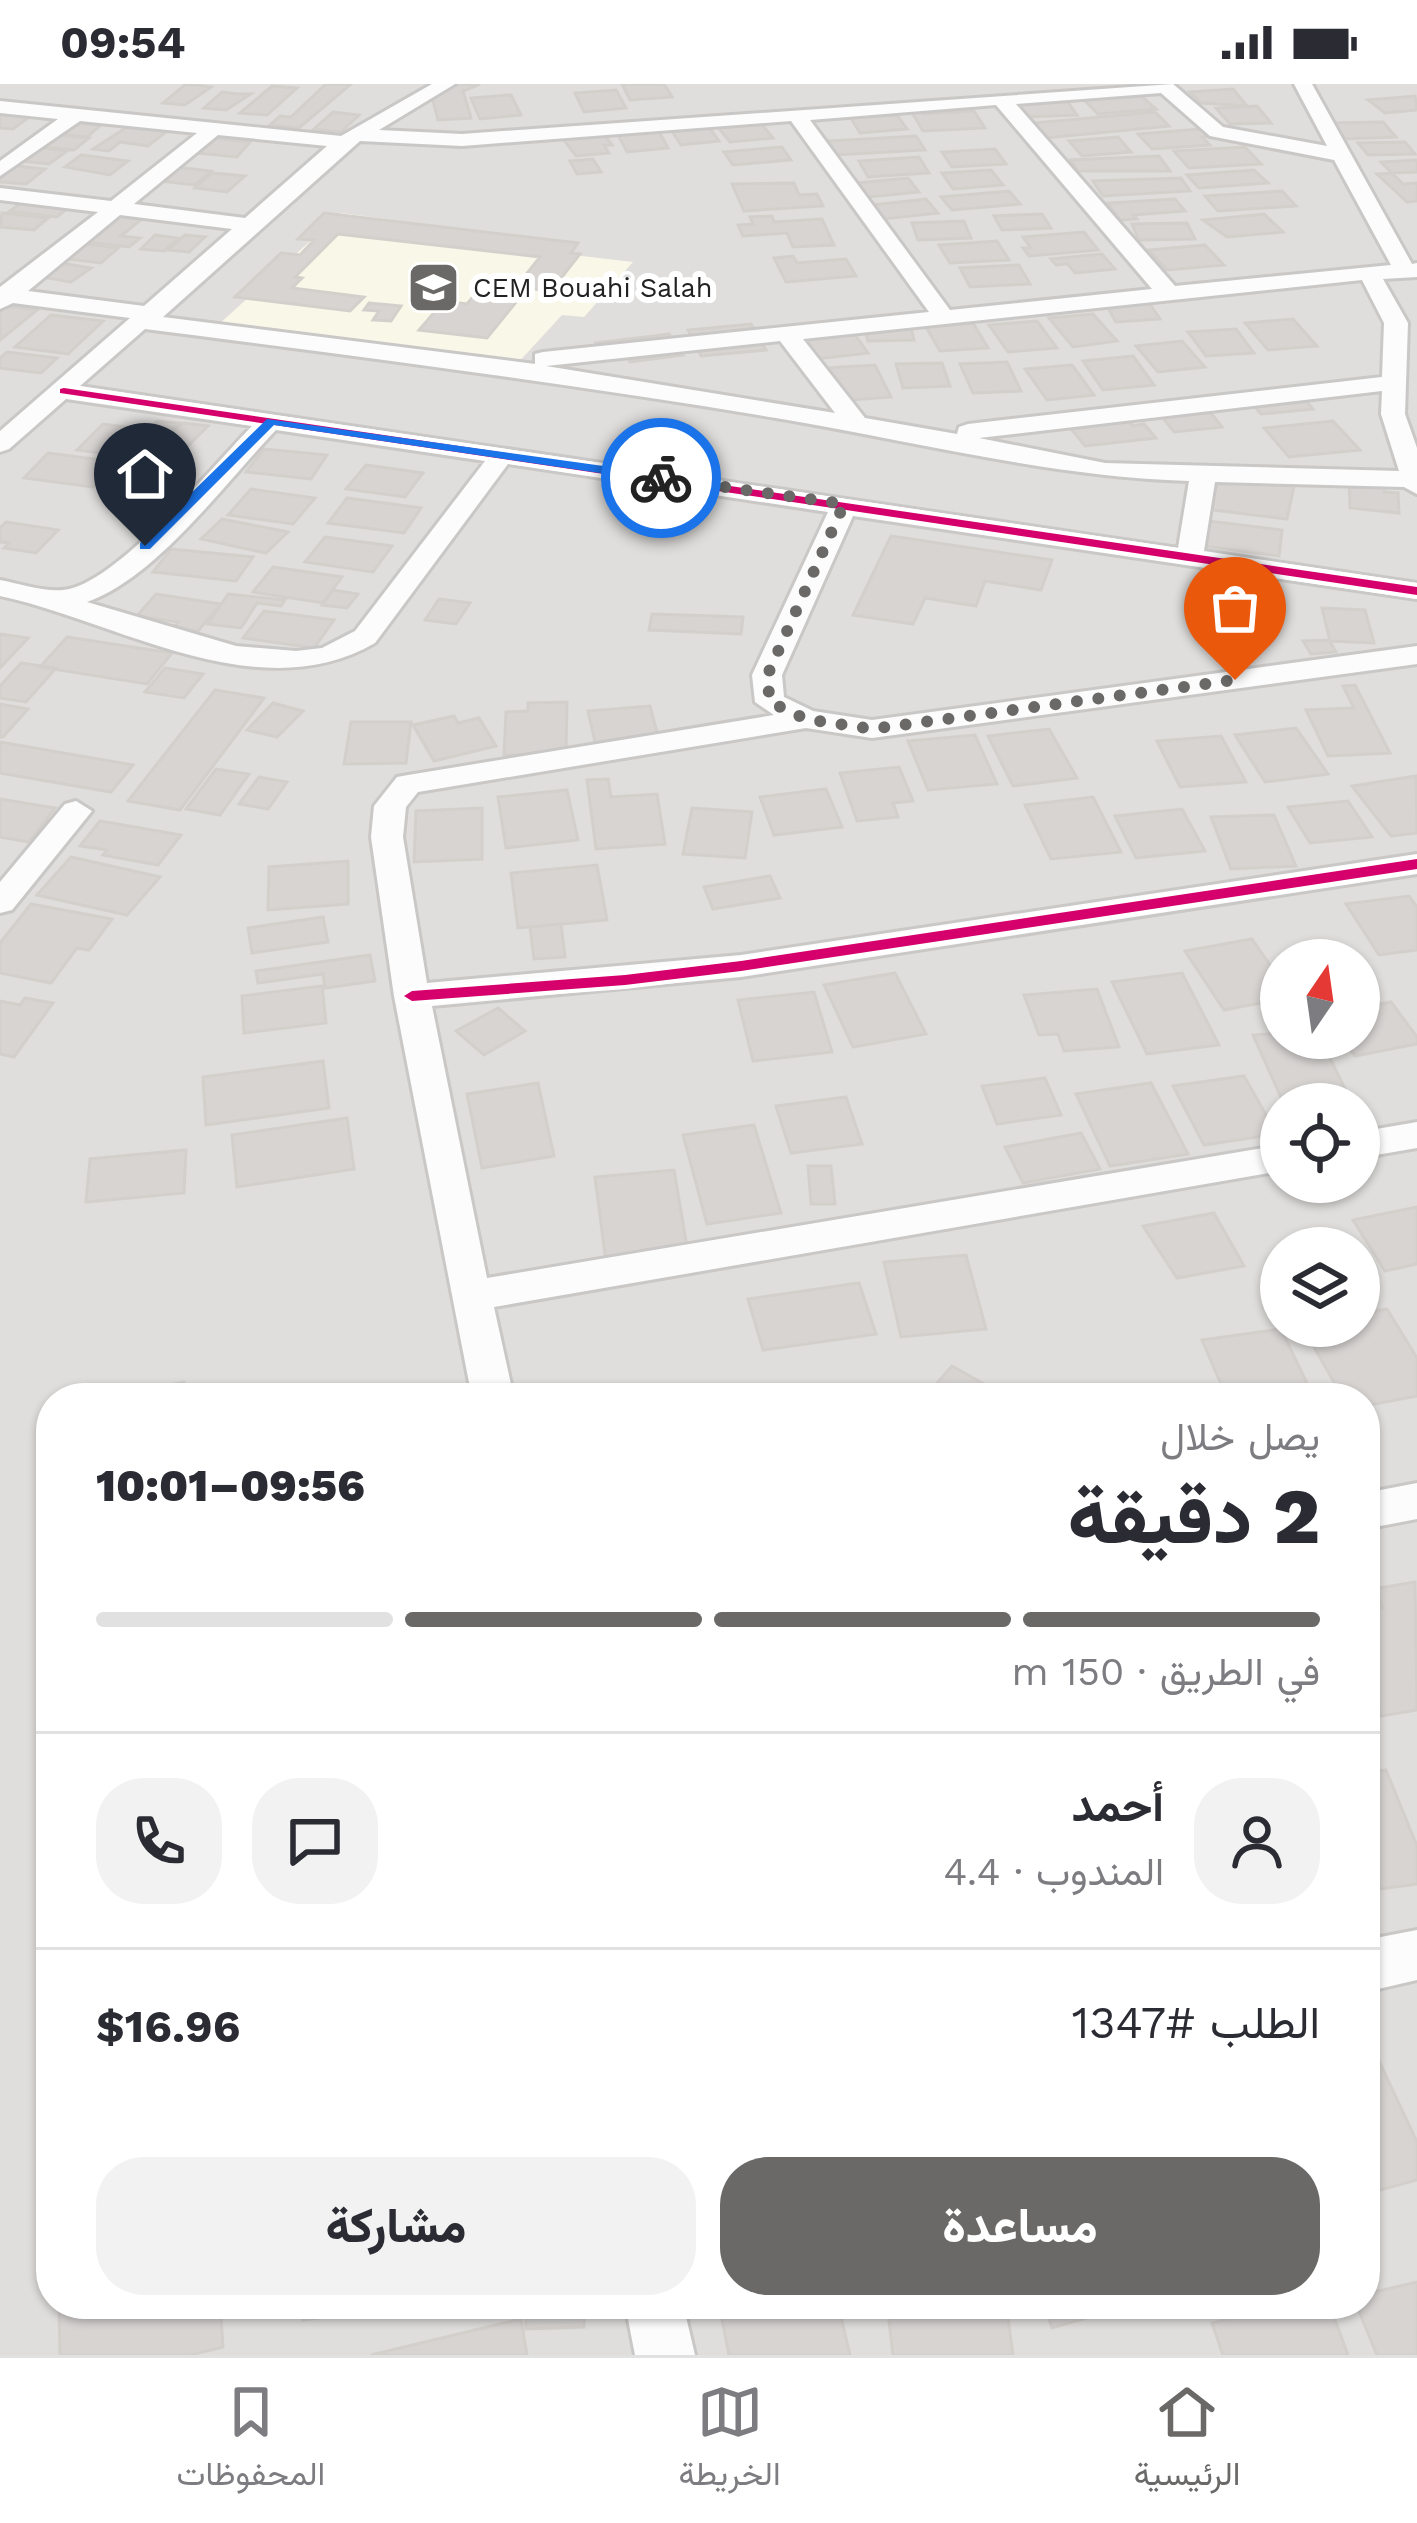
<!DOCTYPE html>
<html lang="ar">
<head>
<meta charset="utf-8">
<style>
  :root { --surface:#fff; --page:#f2f2f3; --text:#2b2b33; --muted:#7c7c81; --line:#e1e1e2; --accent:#6a6968 }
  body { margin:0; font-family:"Work Sans",Vazirmatn,sans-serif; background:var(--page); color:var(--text); direction:rtl; height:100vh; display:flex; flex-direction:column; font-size:45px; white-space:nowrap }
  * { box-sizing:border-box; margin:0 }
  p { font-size:39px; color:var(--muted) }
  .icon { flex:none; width:66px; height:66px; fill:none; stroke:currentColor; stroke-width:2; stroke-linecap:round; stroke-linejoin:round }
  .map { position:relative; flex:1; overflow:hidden; direction:ltr }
  .drawer { position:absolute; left:36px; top:1299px; width:1344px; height:936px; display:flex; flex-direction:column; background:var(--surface); border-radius:48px; box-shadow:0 3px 9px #0004; direction:rtl }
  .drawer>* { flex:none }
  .needle { width:78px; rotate:13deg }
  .controls { position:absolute; left:1260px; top:855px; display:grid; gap:24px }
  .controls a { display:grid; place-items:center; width:120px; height:120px; border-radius:50%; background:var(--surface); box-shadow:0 3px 9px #0004; font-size:60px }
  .pin { position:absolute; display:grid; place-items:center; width:102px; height:102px; color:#fff; margin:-123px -51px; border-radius:50% 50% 50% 0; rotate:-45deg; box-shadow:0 0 12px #0007 }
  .pin .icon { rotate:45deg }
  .courier { position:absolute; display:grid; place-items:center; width:120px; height:120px; margin:-60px; border:9px solid #1a73e8; border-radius:50%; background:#fff; color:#222; box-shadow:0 3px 15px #0007 }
  .overview em { font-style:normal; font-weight:800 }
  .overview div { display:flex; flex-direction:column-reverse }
  .overview { display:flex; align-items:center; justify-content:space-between; height:204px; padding:0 60px }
  h1 { font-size:78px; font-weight:800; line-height:90px }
  .bar { display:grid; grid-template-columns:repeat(4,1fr); gap:18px 12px; align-content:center; height:144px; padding:0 60px }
  .bar i { height:15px; border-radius:9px; background:var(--line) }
  .bar .current { background:var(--accent) }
  .bar p { grid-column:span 4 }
  .line { display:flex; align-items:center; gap:30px; padding:0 60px; border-top:3px solid var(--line) }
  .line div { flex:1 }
  .round { display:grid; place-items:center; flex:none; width:126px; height:126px; border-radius:48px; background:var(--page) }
  .action { display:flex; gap:24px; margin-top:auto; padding:24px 60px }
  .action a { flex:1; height:138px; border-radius:48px; background:var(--accent); color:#fff; font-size:48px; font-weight:800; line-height:138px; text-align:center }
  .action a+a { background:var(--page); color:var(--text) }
  .status { display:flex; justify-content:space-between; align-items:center; height:84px; padding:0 60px; background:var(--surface); direction:ltr }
  .status svg { height:33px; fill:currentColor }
  .dock { display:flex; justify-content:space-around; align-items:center; height:168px; border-top:3px solid var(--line); background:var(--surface); font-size:33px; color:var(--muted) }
  .dock a { display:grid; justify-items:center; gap:6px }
  .dock .current { color:var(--accent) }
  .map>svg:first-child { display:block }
  .residential { fill:#dfdedc; fill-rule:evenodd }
  .education { fill:#f8f7e8 }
  .building { fill:#d7d4d2; stroke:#d3d0cc; stroke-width:3 }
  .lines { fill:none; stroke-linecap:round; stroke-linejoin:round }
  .minor-casing { stroke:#c9c8c7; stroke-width:6 }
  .minor { fill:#fdfcfc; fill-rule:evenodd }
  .cycleway-casing { stroke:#fff; stroke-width:8 }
  .cycleway { fill:#d6006c; fill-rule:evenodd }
  .route { fill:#1a73e8 }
  .done { stroke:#6a6968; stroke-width:12; stroke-dasharray:0 21.6 }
  .labels { text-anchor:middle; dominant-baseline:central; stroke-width:12; stroke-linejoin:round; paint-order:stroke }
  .far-poi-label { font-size:27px; fill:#222; stroke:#fff; text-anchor:start }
</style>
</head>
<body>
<div class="status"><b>09:54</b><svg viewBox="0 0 49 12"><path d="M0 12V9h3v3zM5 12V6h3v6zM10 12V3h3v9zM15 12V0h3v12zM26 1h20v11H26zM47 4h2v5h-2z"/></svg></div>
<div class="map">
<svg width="1417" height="2271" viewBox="0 0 1417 2271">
  <rect width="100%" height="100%" fill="#f0eeeb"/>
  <path class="residential" d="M0,0h1417v2271h-1417zM1281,876h78v78h-78zM1281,1020h78v78h-78zM1281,1164h78v78h-78zM51,1314h1314v906h-1314z"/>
  <path class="education" d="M341,129l197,26 -7,11 102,12 -49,55 -22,-2 -46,50 -298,-40z"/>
  <path class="building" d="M186,0l25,3 -26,18 -22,-2z
    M326,0h25l-52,44 -29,-3 10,-9 11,1z
    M434,0h46l-17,7 8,27 -33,2 -7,-27z
    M622,0h42l8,13 -42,3z
    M272,2l25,2 -30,27 -27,-2z
    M1233,5l14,17 -46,-3 -11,-11z
    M616,6l10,18 -42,4 -9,-19z
    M222,8l15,2h14l-25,16 -22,-2z
    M511,11l10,20 -41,4 -9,-21z
    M1140,11l16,14 -58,5 -15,-15z
    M1415,12l2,14 -32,3 -17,-13z
    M1067,17l10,14 -51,2 -9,-13z
    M1257,22l14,17 -41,1 -14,-16z
    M921,24l3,6 50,-3 11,17 -62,3 -13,-22z
    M0,28l32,3 -19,14 -13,-1z
    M333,28l26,3 -18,17 -27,-3z
    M1155,28l14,14 -123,12 -12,-15z
    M897,31l10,14 -47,4 -9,-15z
    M58,34l31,3 -3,3 15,1 -14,12 -47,-5z
    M758,36l15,18 -43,4 -14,-17z
    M1383,38l13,15 -53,2 -12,-16z
    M706,39l13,18 -38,4 -12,-18z
    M127,43l40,4 -19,15 -28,-4 -11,9 -16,-2z
    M657,44l11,20 -41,4 -11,-21z
    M1213,44l8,8 -19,1 8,8 -58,4 -14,-15z
    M601,46l11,15h-8l5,8 -33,3 -16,-21z
    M38,49l51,5 -15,12 -52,-5z
    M916,52l9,14 -90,5 -8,-14z
    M205,53l45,5 -13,15 -49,-5z
    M1118,53l13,15 -49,4 -13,-15z
    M1405,58l10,12 -47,1 -10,-12z
    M20,61l47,6 -18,13 -48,-5z
    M782,63l9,13 -58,5 -9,-13z
    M1245,63l16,17 -72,4 -15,-17z
    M995,65l11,15 -54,3 -10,-15z
    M81,71l47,6 -18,14 -45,-8z
    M1159,72l11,15h-92l-7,-11z
    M919,73l10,16 -61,4 -9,-16z
    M593,75l8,13 -24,2 -7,-13z
    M1417,76v12l-25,1 -11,-11z
    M0,80l45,5 -19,15 -26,-2z
    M158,81l53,6 -16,14 -53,-6z
    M991,86l12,15 -50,4 -11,-16z
    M1254,86l14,13 -69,5 -12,-13z
    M212,89l33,3 -18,16 -32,-4z
    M1392,89l11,11 14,-1v18l-10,1 -30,-28z
    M908,94l11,14 -51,5 -11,-14z
    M1181,94l9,13 -87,5 -10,-15z
    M794,99l5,12 18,-1 6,12 -79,5 -12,-27z
    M1009,107l11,13 -68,6 -11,-13z
    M1282,107l14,15 -78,5 -13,-15z
    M28,114l46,5 -17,14 -47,-6z
    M926,115l12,14 -55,6 -11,-14z
    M1175,115l10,12 -52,4 4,4 -17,1 -12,-17z
    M103,123l46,6 -28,23 19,2 -11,9 -65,-8z
    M2,129l46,5 -14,12 -34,-3z
    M324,129l254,30 -7,10 9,1 -29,37 -35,-4 24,-30 -202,-23 -43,43 7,1 -10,10 72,9 -14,14 -115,-14 46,-44 19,2 14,-15 -16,-1z
    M1042,130l9,14 -49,2 -8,-14z
    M1264,130l19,18 -56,5 -24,-17z
    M772,132l2,6 48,-3 12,26 -41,2 -6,-14 -44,3 -5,-11 15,-1 -3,-7z
    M964,137l7,17 -53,2 -6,-17z
    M1187,139l8,16 -56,1 -7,-16z
    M1084,148l14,18 -69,6 -6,-8h8l-8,-11z
    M155,151l23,3 -14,13 -23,-2z
    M185,151l20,2 -16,15 -20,-2z
    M60,157l58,7 -17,15 -59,-7z
    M997,157l12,19 -59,3 -11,-18z
    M1205,161l19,20 -57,5 -18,-20z
    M1102,170l13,15 -40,4 -7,-9 -12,1 -5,-6z
    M793,172l4,7 49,-4 10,17 -70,6 -12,-24z
    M39,175l52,9 -20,14 -52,-9z
    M1019,181l11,19 -60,3 -10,-19z
    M478,207l43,5 -34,42 -68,-8 25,-29 23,3z
    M1148,217l12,18 -44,3 -11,-19z
    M369,219l32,3 -10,15 -18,-1 6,-9 -15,-1z
    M0,221l37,5 -37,30z
    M1093,230l24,27 -44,6 -24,-29z
    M51,231l52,6 -35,33 -53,-7z
    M909,235l5,21 -46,1 -5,-21z
    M1293,235l24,27 -49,4 -23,-27z
    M1037,237l20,27 -49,4 -19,-27z
    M846,238l22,31 -52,6 -21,-31z
    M973,239l15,25 -48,3 -14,-24z
    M751,240l15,26 -65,6 -13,-26z
    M1236,245l18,24 -48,3 -18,-24z
    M669,250l14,21 -53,7 -4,-7 -21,3 -9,-15z
    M1182,257l23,26 -47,5 -22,-26z
    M7,268l50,6 -16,15 -41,-5v-10z
    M1133,272l21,29 -51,5 -20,-29z
    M1007,278l14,29 -48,2 -13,-29z
    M942,279l8,23 -47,2 -7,-24z
    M875,281l16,32 -52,4 -15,-33z
    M1072,281l22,30 -47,5 -22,-31z
    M1298,308l15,17 -52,5 -15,-17z
    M1203,319l19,24 -48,5 -19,-24z
    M1121,328l12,14 11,-2 12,14 -71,8 -22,-27z
    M157,337l21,2 -33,36 -68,-9 26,-26 45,6z
    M1333,337l27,29 -71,7 -25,-29z
    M182,339l26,3 -19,19 -26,-3z
    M264,365l63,6 -16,24 -65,-7z
    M48,369l69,9 -24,25 -69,-9z
    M366,381l57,8 -18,24 -59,-8z
    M1349,396l34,3 1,9 14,1 1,20 -49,-5z
    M1208,397l86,5 -7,33 -83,-10z
    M251,405l64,9 -22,26 -65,-9z
    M347,414l74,10 -17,25 -76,-10z
    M222,435l66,13 -22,21 -65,-14z
    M1208,437l74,9 -3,26 -75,-10z
    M6,438l52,8 -22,23 -32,-5 5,-5 -9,-1v-14z
    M891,452l161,24 -11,30 -56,-9 -9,25 -51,-8 -12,26 -60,-9z
    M325,453l67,9 -19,26 -68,-10z
    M171,465l82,8 -17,24 -83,-9z
    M273,483l69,10 -19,26 -70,-11z
    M333,506l25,4 -11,14 -25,-3z
    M156,510l65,10 -23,27 -25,-3 5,-6 -41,-6z
    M228,510l57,6 -4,6 -24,-3 -16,25 -33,-4z
    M439,515l31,4 -14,21 -31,-4z
    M1322,524l43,2 9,33 -44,-2z
    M264,527l70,9 -20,28 -71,-10z
    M652,530l91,3 -2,17 -92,-4z
    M0,550l28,4 -28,30z
    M67,553l105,16 -25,31 -107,-17z
    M1329,556l7,12 -25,2 -8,-13z
    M21,579l35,5 -30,34 -26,-4v-12z
    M165,584l38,6 -19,24 -39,-6z
    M1355,601l35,68 -62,3 -22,-46 48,-2 -11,-22z
    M215,606l49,8 -84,112 -52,-9z
    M567,618l-1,52 -62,1 2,-43 22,-1v-8z
    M273,619l30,8 -26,26 -30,-7z
    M0,620l28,5 -25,28h-3z
    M650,622l9,34 -63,6 -8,-35z
    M454,632l4,7 21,-5 17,28 -62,15 -21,-36z
    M351,638h60l-5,41 -62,1z
    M1296,644l32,46 -63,8 -30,-47z
    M1049,645l28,49 -64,8 -25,-50z
    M975,651l22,49 -69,6 -20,-49z
    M1221,652l25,46 -66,5 -23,-46z
    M0,658l133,23 -22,27 -111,-19z
    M899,683l14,34 -20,2 5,14 -41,4 -17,-48z
    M216,685l33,5 -29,41 -34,-6z
    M1416,692l1,57 -26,3 -39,-50z
    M259,693l28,5 -19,27 -29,-5z
    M608,695l3,18 46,-3 8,50 -69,5 -9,-69z
    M826,705l16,38 -68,8 -14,-38z
    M567,706l11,50 -72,8 -8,-51z
    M1093,713l28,55 -70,7 -26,-54z
    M0,715l55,9 -26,34 -29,-5z
    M1348,717l24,36 -62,6 -22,-36z
    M482,724v51l-68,3 2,-51z
    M692,724l60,4 -7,46 -62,-4z
    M1182,725l23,42 -69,7 -21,-42z
    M1274,731l22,51 -65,3 -20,-52z
    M100,737l81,14 -23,30 -55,-10 4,-5 -27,-4z
    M71,773l89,20 -33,38 -90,-20z
    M348,777v43l-80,6 1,-43z
    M597,781l10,55 -89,8 -7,-55z
    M770,792l10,22 -67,11 -9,-22z
    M1409,812l8,11v43l-38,5 -33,-51z
    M31,820l81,15 -23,31 -12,-2 -26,35 -51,-10v-30z
    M323,833l5,25 -76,11 -4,-25z
    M561,840l4,33 -31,2 -4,-32z
    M1252,855l29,42v18l-57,11 -39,-59z
    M370,871l5,26 -50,7 -2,-14 -65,9 -2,-12z
    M895,889l31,61 -73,13 -29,-62z
    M1182,889l37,72 -72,9 -35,-72z
    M322,902l4,37 -82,10 -2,-37z
    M1097,905l22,58 -55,4 -6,-17 -19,1 -15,-40z
    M814,908l18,60 -79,9 -15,-61z
    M25,914l28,5 -39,54 -14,-3v-53l20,4z
    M1391,918l26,35v7l-62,12 -13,-18h17v-30z
    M498,924l27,23 -41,24 -28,-24z
    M1281,949v5h39l30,61 -66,5 -31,-69z
    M323,977l6,47 -123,17 -3,-48z
    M1244,992l33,58 -73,11 -31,-59z
    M1045,994l16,37 -64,9 -15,-38z
    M538,999l16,73 -72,12 -15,-74z
    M1151,999l37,71 -78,12 -34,-72z
    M846,1013l16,47 -71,9 -15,-47z
    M347,1034l7,51 -117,18 -5,-52z
    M754,1041l27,88 -74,11 -24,-89z
    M1081,1049l19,36 -77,14 -18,-36z
    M186,1066l-2,43 -98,9 4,-43z
    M808,1082h23l4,38h-24z
    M674,1086l14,83 -82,9 -11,-85z
    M1417,1123v57l-32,7 -32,-51z
    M1214,1129l30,53 -67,12 -34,-52z
    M966,1171l20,74 -85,8 -17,-75z
    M859,1199l17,51 -113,16 -15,-51z
    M1387,1225l30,49v38l-52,10v-8h-22l-41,-72h57v-12z
    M1281,1245l33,69h-87l-25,-58z
    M952,1282l57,32h-85z
    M184,1298l2,16h-57v-5z
    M1415,1498l2,128 -36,6 -16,-34v-71l18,-3 -9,-19z
    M1386,1686l31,76v38l-52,7v-118z
    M1365,1947l52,111v38l-52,14z
    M1417,2198v73h-40l-21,-51h9v-10z
    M59,2220h161l3,43 -33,8h-130z
    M303,2220h87v5l-87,11z
    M526,2220h58v23l-58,2z
    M719,2220h119l12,51h-121z
    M887,2220h119l7,51h-120z
    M1044,2220h90l-82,24z
    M1294,2220h35l19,51h-125l-11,-32z
    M521,2235l6,36h-156z"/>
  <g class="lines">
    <defs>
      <path id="minor" d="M432,0h23l-76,46 83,4 711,-50 50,43 104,19 -33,-62h18l100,180 5,-1v14l-34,2 25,44 -3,91 12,34v46l-13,-7 -189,-5 -11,69 213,32v16l-564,-83 -71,159 2,22 29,14 59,9 545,-74v18l-545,74 -66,-10 -388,64 -12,15 -3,30 24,146 314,-28 676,-101v20l-676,103 -309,29 55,272 794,-133v26l-787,136 20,91h-42l-78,-402 -23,-159 3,-31 23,-29 11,-2 366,-60 -19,-13 -3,-27 76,-163 -320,-48 -133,179c-117,68 -258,-22 -375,-47v-16c22,4 51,15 73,8 54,-17 138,-120 179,-162l-186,-27 -57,50 -9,3v-21l130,-113 -117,-15 -13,6v-22l98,-75 -98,-12v-12l111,13 86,-68 -117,-12 -80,55v-15l58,-42 -58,-6v-12l341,35zM1161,9l49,43 124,24 57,105 -216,21 -159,-182zM996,21l156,184 -202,21 -140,-190zM791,37l138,191 -386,40 -8,2v10l-372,-47 197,-176 102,5zM218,51l109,11 -82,72 -111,-14zM120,131l112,14 -88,77 -116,-15zM1362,196l22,43 -2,54 -414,47 -9,3 -2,7 -92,-16 -62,-79zM145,245c211,27 421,54 631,89 137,23 275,59 413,63l-11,67 -1098,-162zM780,257l55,72 -289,-47zM1382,307l-1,23 18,57 -294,-8 -126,-25zM276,346l209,31 -130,170 -33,17 -26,3 -60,-5 -149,-44c69,-24 139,-120 189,-172z
        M76,717l16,10 -80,99 -12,3v-31l65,-78z
        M1417,1038v26l-58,10v-26z
        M1417,1399v36l-52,10v-36z
        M1417,1846v50l-52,12v-52z
        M625,2220h58l12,51h-60z"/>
    </defs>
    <use href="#minor" class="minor-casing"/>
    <use href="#minor" class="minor"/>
    <defs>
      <path id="cycleway" d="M64,304l1353,199v8l-1357,-202v-4z
        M1417,775v10l-676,102 -116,14 -213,16 -8,-5 8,-5 213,-16 116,-14z"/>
    </defs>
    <use href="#cycleway" class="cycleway-casing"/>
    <use href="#cycleway" class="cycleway"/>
  </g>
  <path class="route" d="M267,335l394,55 6,4 -6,4 -387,-57 -124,124h-10v-6z"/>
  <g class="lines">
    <path class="done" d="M661,394l183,26 -77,172 3,26 36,17 66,10 363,-49"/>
  </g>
  <defs>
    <symbol id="school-square" viewBox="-11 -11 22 22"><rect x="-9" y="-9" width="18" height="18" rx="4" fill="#6a6968" stroke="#fff"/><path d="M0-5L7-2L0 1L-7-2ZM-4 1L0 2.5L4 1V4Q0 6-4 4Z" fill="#fff"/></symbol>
  </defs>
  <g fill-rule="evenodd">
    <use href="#school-square" x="404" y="174" width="59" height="59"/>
  </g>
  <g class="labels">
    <g class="far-poi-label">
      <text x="473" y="204">CEM Bouahi Salah</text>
    </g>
  </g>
</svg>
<div class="controls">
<a><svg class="needle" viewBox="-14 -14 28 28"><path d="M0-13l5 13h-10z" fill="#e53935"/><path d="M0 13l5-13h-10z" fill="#7c7c81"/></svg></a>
<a><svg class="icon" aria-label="locate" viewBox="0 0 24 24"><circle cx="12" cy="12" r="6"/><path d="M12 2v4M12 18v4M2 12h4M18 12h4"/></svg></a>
<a><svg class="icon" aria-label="layers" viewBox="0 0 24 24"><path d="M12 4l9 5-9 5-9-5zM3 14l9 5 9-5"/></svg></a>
</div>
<div class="pin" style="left:1235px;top:596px;background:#ea580c"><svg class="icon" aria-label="bag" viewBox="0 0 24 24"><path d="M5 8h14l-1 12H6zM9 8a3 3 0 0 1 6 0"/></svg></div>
<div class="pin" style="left:145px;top:462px;background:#1f2937"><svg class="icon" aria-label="home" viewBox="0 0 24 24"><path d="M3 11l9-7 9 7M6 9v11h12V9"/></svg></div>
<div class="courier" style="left:661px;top:394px"><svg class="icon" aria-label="bike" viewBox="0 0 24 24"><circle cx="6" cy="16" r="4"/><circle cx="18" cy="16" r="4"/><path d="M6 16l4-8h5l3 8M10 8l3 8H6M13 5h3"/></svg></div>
<section class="drawer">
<div class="overview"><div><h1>2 دقيقة</h1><p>يصل خلال</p></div><em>09:56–10:01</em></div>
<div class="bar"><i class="current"></i><i class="current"></i><i class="current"></i><i></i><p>في الطريق · 150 m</p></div>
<div class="line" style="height:216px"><a class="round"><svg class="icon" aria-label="person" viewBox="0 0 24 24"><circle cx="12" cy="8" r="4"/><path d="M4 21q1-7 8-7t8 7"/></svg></a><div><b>أحمد</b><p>المندوب · 4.4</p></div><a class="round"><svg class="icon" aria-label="chat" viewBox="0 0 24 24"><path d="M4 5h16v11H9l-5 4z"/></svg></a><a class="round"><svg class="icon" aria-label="phone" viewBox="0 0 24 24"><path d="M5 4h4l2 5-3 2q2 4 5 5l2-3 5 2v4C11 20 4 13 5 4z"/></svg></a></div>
<div class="line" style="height:156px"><div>الطلب #1347</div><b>$16.96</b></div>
<div class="action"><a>مساعدة</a><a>مشاركة</a></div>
</section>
</div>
<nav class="dock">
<a class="current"><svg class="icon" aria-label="home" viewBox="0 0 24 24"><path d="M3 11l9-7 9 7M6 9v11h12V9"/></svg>الرئيسية</a>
<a><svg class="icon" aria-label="map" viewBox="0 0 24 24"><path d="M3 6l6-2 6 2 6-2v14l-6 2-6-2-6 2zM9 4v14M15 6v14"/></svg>الخريطة</a>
<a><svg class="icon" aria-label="saved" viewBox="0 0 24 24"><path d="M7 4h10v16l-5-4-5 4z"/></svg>المحفوظات</a>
</nav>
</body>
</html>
